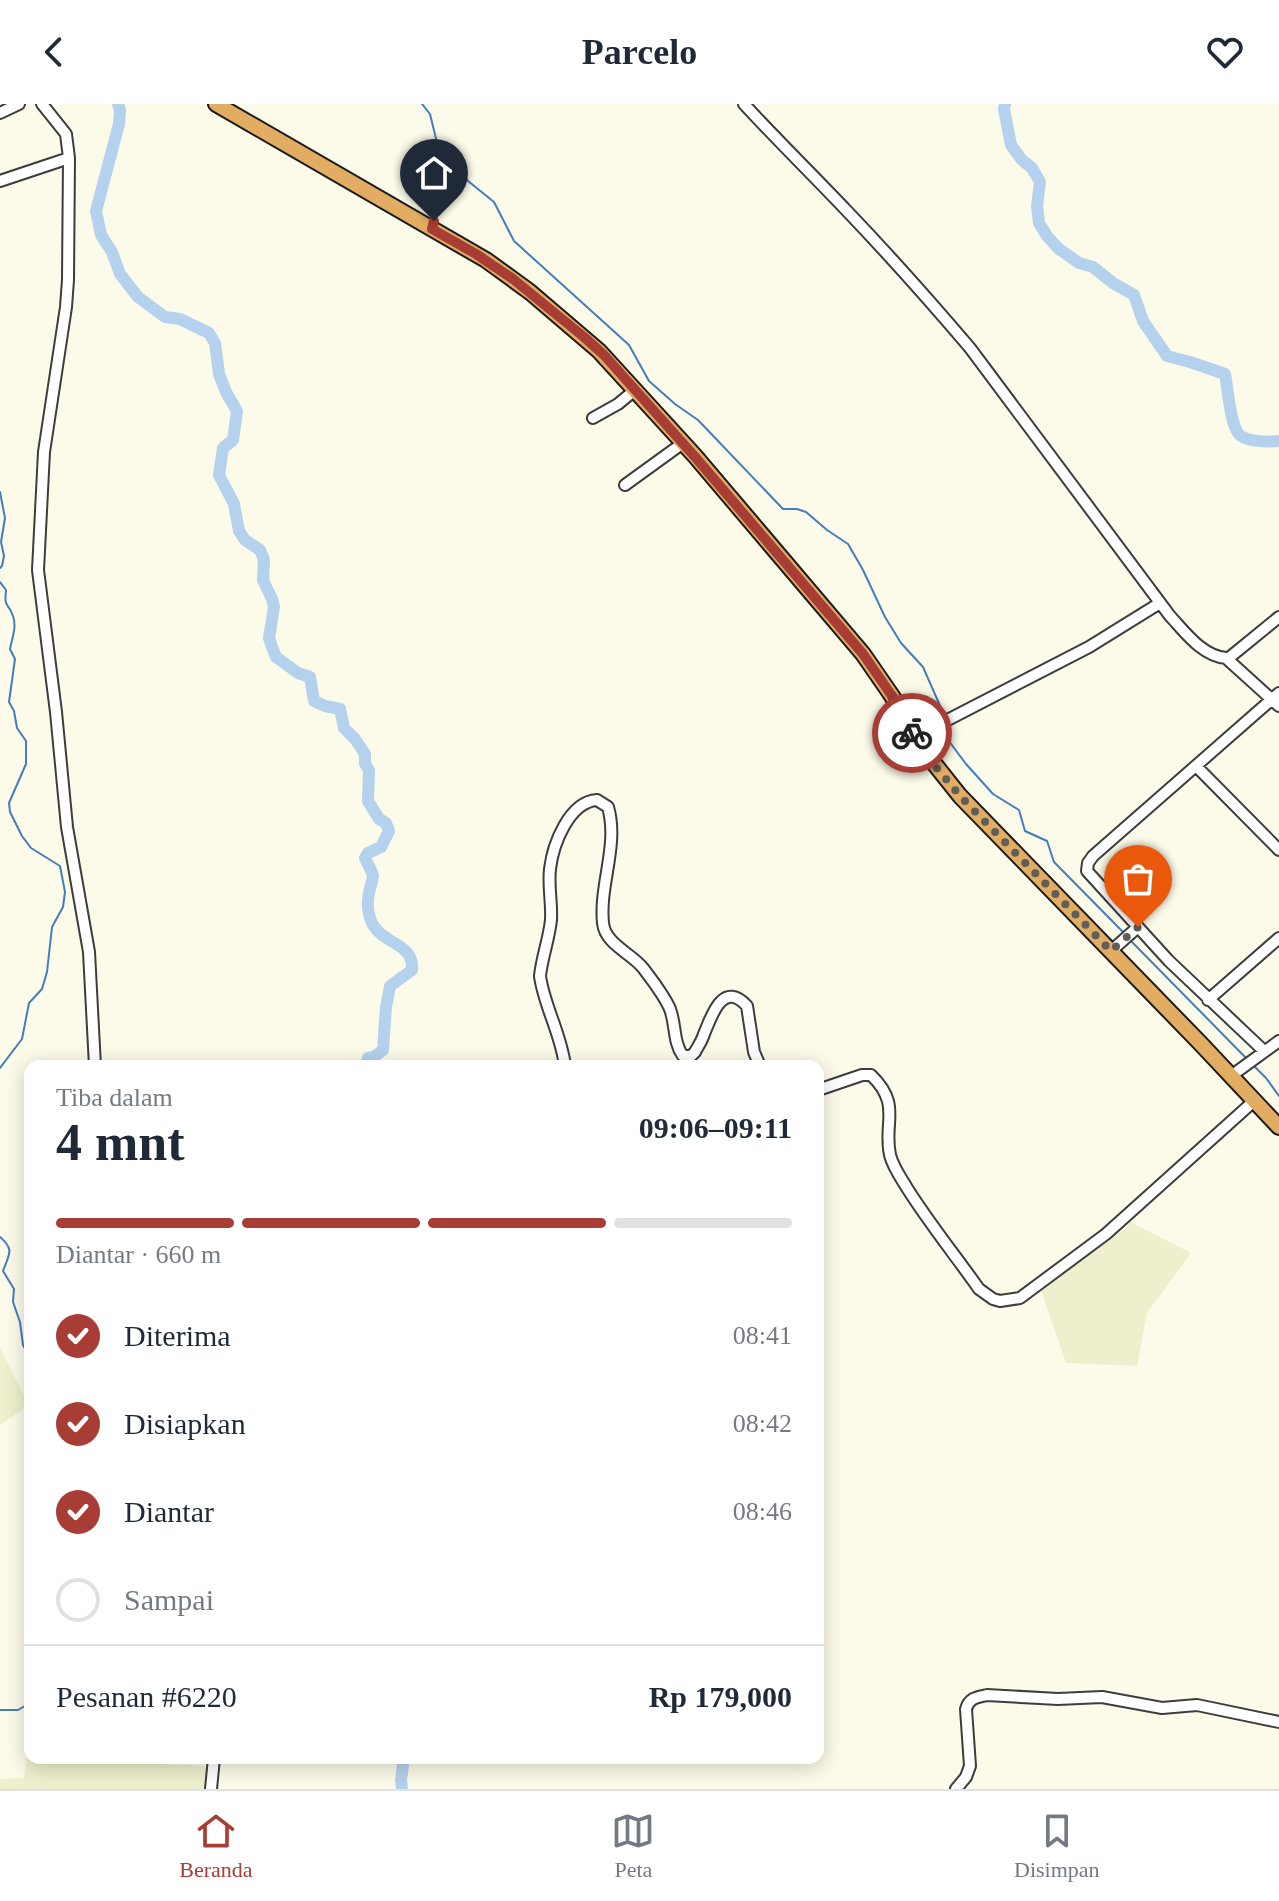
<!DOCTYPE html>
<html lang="id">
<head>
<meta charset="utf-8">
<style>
  :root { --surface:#fff; --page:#f2f2f3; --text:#1f2937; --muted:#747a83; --line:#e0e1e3; --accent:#a73d34 }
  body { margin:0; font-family:Georgia,serif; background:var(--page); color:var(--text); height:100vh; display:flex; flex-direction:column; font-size:30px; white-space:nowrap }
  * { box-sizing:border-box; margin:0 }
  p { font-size:26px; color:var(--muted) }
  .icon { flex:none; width:44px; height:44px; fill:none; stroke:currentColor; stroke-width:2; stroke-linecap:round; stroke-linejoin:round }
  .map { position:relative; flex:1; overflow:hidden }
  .side { position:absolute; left:24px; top:956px; width:800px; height:704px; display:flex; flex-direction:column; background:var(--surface); border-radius:16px; box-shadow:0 4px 20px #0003 }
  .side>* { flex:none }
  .pin { position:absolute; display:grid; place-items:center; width:68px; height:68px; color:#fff; margin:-82px -34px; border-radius:50% 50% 50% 0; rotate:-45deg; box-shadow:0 0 8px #0007 }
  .pin .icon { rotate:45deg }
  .courier { position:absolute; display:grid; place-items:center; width:80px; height:80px; margin:-40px; border:6px solid #a73d34; border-radius:50%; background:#fff; color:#222; box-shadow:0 2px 10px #0007 }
  .head em { font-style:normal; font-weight:700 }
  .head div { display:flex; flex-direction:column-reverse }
  .head { display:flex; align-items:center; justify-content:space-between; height:136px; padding:0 32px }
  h1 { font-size:52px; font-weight:700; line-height:60px }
  .bar { display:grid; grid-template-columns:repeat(4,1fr); gap:12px 8px; align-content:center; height:96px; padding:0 32px }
  .bar i { height:10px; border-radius:6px; background:var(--line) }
  .bar .on { background:var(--accent) }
  .bar p { grid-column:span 4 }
  .line { display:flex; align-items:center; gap:20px; padding:0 32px; border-top:2px solid var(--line) }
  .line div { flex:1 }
  ol { padding:0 32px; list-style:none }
  li { display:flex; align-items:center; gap:24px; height:88px }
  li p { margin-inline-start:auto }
  li .icon { padding:8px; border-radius:50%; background:var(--accent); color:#fff; stroke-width:4 }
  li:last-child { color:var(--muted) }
  li i { width:44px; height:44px; border:4px solid var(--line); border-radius:50% }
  header { display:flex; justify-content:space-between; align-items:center; height:104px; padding:0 32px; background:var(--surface); font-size:36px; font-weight:700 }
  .tabs { display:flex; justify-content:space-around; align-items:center; height:112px; border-top:2px solid var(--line); background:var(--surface); font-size:22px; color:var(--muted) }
  .tabs a { display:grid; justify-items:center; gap:4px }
  .tabs .on { color:var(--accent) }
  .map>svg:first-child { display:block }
  .farmland { fill:#edefcd }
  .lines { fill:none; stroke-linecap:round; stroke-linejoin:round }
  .stream { stroke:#447dbb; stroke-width:2 }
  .river { stroke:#b4d1ed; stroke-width:12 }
  .minor-casing { stroke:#3d3d3d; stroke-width:14 }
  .highway-casing { stroke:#1b1b1b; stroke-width:18 }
  .minor { stroke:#fff; stroke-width:10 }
  .highway { stroke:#e2ac62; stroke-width:14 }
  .done { stroke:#5f5e58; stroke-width:8; stroke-dasharray:0 14.4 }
  .route { stroke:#a73d34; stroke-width:10 }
</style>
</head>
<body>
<header><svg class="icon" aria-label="back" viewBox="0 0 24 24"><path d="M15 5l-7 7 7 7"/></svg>Parcelo<svg class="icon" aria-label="heart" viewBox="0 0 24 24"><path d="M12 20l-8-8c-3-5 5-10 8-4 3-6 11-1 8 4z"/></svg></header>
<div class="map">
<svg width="1279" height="1685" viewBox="0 0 1279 1685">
  <rect width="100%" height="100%" fill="#fcfbe9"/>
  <path class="farmland" d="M1130,1118l61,31 -44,60 -10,53 -71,-3 -25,-73 85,-62z
    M0,1244l29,57 -29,20z
    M28,1643h2v11h60l30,5 74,2 14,3 -2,21h-206v-10l24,-1z"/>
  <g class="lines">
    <path class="stream" d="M422,0l8,10 9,37 29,30 26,21 20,39 115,104 20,36 26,23 23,16 85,89h14l9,3 21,18 21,14 15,26 22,47 16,26 22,24 18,41 -1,11
      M0,388l5,26 -4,24 3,14 -2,10 -2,2
      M0,478l6,8c-2,20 2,11 7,26 4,11 -1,22 -3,33l5,10 -6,43 5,9 3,17 9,13v23l-17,39 1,9 12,24 9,12 29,18 5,26 -2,15 -11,20 -5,45 -5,17 -13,14 -7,36 -22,29
      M940,625l26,35 27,30 26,16 6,21 22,10 7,21 70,71
      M1131,837l116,118
      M1254,962l12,12 13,18
      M0,1133c15,13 9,17 3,34l11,18 -1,13 7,20 3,23 7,13
      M0,1606h18l12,-7"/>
    <path class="river" d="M118,0l2,6 -1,14 -23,87 5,24 11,17 8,22 18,23 27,20 15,2 29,14 6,10 4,31 7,18 11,19 -4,29 -10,8 -4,27 15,29 5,27 6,9 15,10 4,10 -1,20 9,19 2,8 -5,31 3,9 4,10 22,16 12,4 4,24 11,5 15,3 4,19 11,11 10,15v10l4,6 -1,31 11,18 7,4 3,8 -8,16 -13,6 -3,5c2,5 7,13 8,18 0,4 -2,8 -3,12 -3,12 -3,26 3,37 12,20 41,18 39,45l-22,16 -4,21 -3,43 -9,7 -6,1 -2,8
      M1005,0l-1,5 7,36 11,15 10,8 8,14 -3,24 2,17 8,13 12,13 20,14 14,4 20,16 21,12 9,26 24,35 23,6 35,12c3,14 5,55 16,62 8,6 28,6 38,5
      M402,1685l-1,-9 3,-22"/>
    <defs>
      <path id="minor" d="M42,0l24,30 3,24 -1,122 -2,27 -22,145 -6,118 18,142 11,115 22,125 6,114
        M744,0c34,37 69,71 103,107 42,44 83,90 123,137l200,268c15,16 32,40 56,42l53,48
        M0,9l19,-9
        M0,77l69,-23
        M593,314l25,-14 17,-14
        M625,381l58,-42
        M1226,554l4,-1 49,-40
        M916,636l16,-12 157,-81 71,-44
        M1196,662l83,84
        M1111,847l27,-24
        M1208,896l71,-62
        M1264,947l-95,-90 -82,-90 1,-8 5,-7 186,-163
        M565,962c-4,-33 -21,-60 -25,-90 2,-19 9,-37 11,-56 1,-17 -3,-34 -1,-51 3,-25 19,-67 47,-69l11,7c11,38 -9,78 -5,116 2,21 28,30 40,45 9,12 21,27 27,41 6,16 3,33 13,47h8l4,-4c3,-6 7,-11 9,-18 7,-16 18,-55 43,-28l7,46 6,14
        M1231,972l48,-35
        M818,986l44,-15h9c31,30 12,47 19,80 3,12 11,23 17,33 22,35 48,67 72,101l14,10 7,2 20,-3 86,-64 148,-133
        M211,1685l3,-31
        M956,1685l10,-12 4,-11 -4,-57c3,-11 11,-12 21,-14l71,4 44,-2 60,11 35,-3 82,17"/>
      <path id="highway" d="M216,0l270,156 44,32 69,59 96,105 168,198 29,42 29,51 39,49 241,248 78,83"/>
    </defs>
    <use href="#minor" class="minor-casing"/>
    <use href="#highway" class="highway-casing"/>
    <use href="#minor" class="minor"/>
    <use href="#highway" class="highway"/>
  </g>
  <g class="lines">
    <path class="done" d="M912,629l15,23 33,40 151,155 27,-24"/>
    <path class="route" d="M434,117l-2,8 44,25 37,25 71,58 20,18 92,103 167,196 29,42 20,37"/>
  </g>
</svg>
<div class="pin" style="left:1138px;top:823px;background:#ea580c"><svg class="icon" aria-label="bag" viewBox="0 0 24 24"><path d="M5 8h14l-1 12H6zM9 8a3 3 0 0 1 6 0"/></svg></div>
<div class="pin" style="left:434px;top:117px;background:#1f2937"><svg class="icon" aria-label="home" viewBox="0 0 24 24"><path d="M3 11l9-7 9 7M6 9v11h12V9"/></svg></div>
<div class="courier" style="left:912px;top:629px"><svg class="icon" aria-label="bike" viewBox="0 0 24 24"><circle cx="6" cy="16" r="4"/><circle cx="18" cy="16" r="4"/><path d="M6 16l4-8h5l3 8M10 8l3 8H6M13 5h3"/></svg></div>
<section class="side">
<div class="head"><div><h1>4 mnt</h1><p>Tiba dalam</p></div><em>09:06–09:11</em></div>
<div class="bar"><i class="on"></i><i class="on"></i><i class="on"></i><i></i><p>Diantar · 660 m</p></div>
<ol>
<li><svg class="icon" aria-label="check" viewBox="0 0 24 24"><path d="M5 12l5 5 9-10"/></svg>Diterima<p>08:41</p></li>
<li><svg class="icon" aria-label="check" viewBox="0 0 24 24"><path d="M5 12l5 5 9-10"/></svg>Disiapkan<p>08:42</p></li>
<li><svg class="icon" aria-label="check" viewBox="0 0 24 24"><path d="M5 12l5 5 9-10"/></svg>Diantar<p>08:46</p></li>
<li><i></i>Sampai</li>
</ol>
<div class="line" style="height:104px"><div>Pesanan #6220</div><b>Rp 179,000</b></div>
</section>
</div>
<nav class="tabs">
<a class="on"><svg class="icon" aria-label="home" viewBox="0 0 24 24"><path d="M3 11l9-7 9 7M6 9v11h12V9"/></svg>Beranda</a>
<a><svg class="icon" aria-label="map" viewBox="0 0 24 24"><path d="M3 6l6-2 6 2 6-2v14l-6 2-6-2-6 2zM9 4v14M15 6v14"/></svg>Peta</a>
<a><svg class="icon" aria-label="saved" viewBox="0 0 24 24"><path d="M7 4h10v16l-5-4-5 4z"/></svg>Disimpan</a>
</nav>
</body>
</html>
